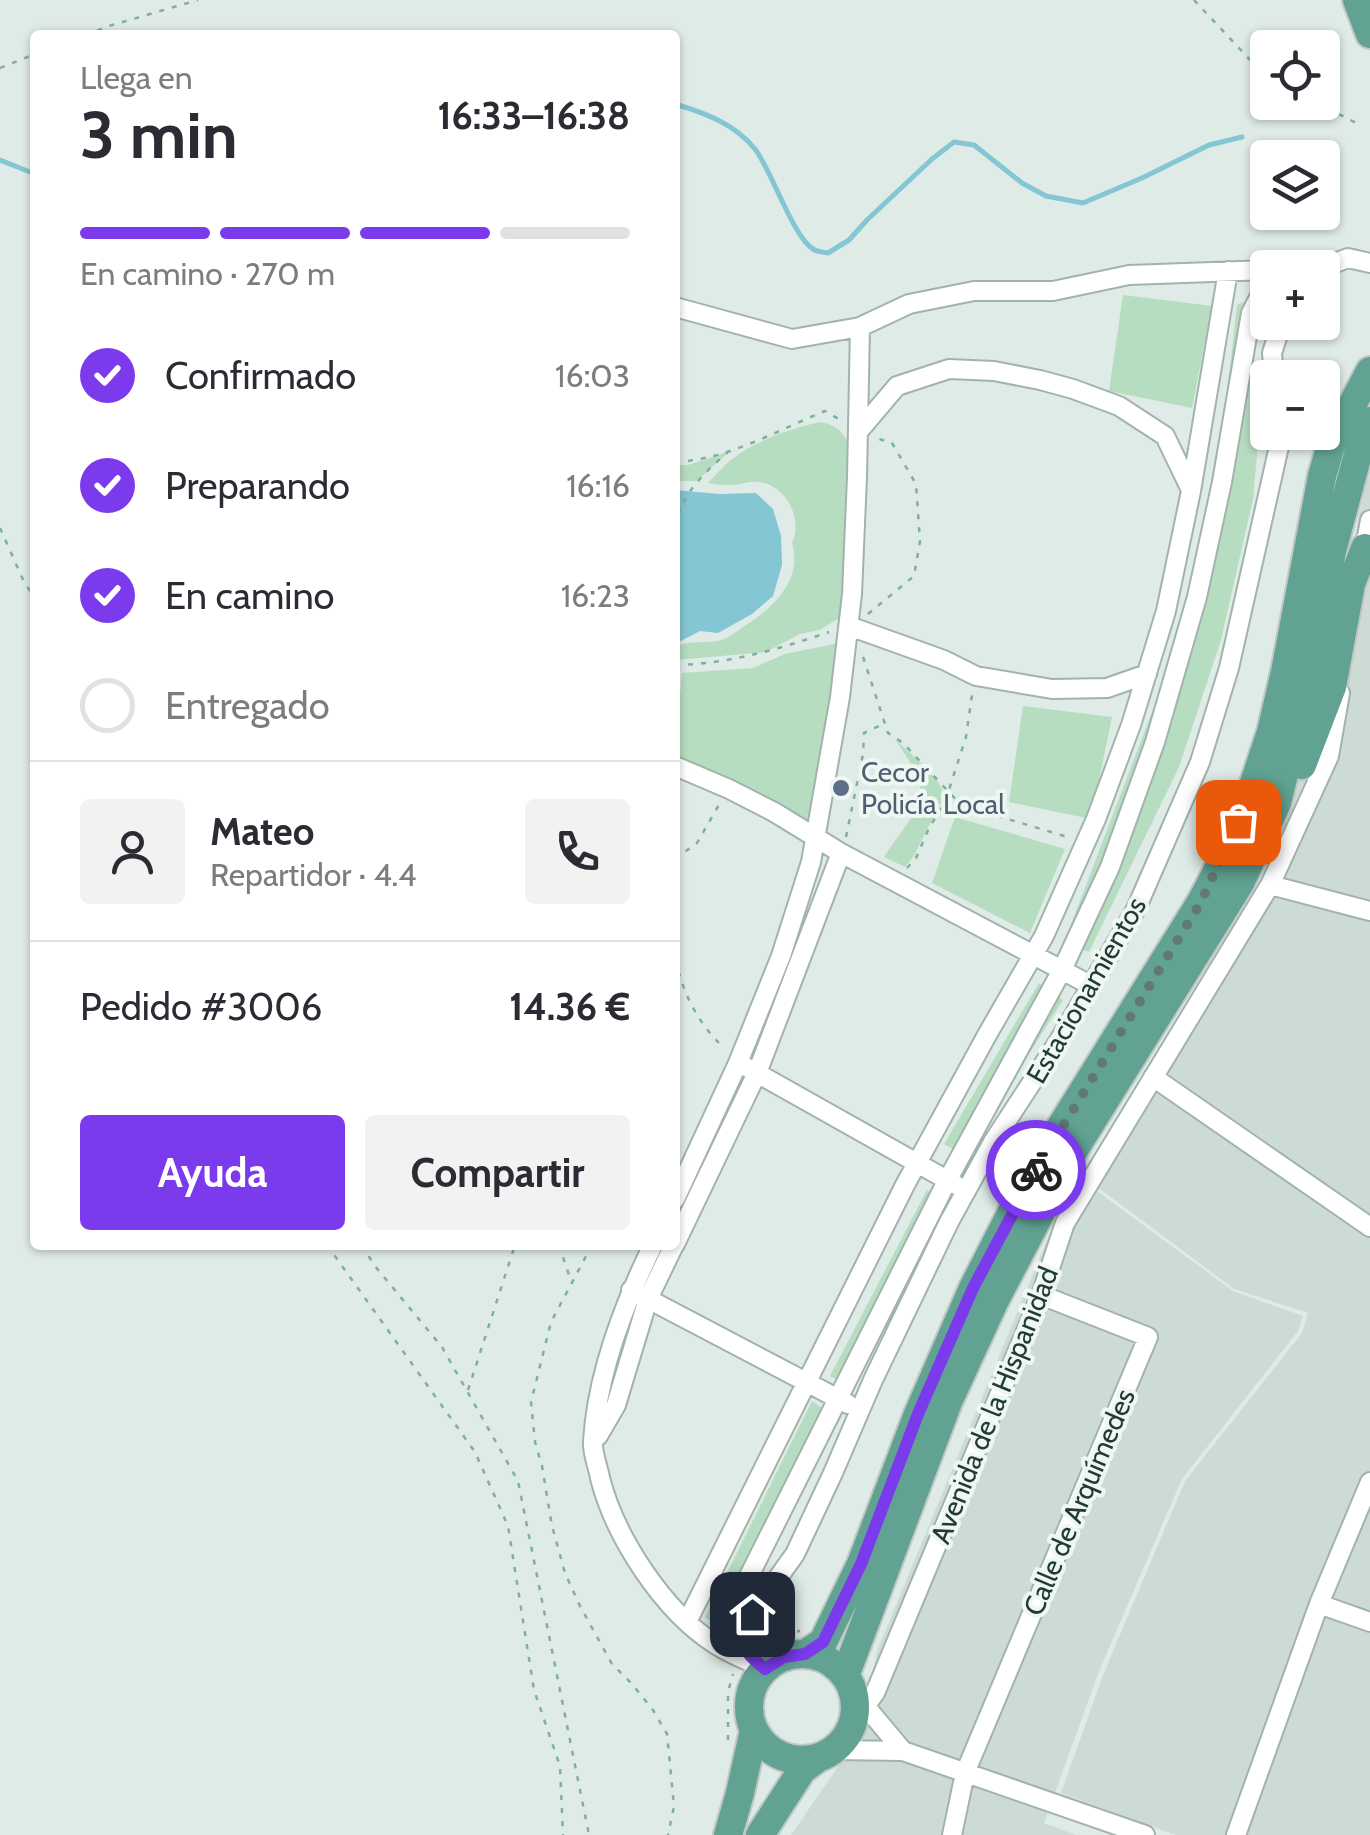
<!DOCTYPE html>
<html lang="es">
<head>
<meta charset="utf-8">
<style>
  :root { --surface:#fff; --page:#f2f2f3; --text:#2b2b33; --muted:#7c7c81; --line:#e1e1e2; --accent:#7c3aed }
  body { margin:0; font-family:Cabin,sans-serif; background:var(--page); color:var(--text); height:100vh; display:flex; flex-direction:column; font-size:38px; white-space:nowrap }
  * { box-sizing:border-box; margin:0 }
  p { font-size:32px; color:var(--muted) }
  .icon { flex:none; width:55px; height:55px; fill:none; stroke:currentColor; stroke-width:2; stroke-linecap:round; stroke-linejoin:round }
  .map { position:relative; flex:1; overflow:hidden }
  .details { position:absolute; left:30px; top:30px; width:650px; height:1220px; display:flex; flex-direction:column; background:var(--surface); border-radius:10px; box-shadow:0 2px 8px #0004 }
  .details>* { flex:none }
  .controls { position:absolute; left:1250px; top:30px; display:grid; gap:20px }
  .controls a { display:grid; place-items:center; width:90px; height:90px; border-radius:10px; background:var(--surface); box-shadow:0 2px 8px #0004; font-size:50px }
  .pin { position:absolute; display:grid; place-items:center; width:85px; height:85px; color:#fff; margin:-42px; border-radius:20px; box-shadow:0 5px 15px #0006 }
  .courier { position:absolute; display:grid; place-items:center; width:100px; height:100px; margin:-50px; border:8px solid #7c3aed; border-radius:50%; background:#fff; color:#222; box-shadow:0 2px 12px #0007 }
  .head em { font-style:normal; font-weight:700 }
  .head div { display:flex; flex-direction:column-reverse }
  .head { display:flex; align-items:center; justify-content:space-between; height:170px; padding:0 50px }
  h1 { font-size:65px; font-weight:700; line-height:75px }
  .bar { display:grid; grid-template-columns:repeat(4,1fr); gap:15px 10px; align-content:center; height:120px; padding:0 50px }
  .bar i { height:12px; border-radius:8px; background:var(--line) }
  .bar .current { background:var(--accent) }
  .bar p { grid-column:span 4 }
  .line { display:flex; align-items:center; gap:25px; padding:0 50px; border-top:2px solid var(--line) }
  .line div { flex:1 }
  .round { display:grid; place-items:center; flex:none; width:105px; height:105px; border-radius:10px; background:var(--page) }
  ol { padding:0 50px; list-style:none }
  li { display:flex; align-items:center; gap:30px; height:110px }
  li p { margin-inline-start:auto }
  li .icon { padding:10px; border-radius:50%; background:var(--accent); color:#fff; stroke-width:4 }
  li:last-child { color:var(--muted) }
  li i { width:55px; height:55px; border:5px solid var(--line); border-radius:50% }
  .primary-button { display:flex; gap:20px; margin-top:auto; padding:20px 50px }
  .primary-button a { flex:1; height:115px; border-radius:10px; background:var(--accent); color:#fff; font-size:40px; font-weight:700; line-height:115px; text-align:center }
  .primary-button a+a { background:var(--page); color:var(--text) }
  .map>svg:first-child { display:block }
  .built { fill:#cddbd5 }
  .green { fill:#b7ddc1 }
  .water { fill:#84c6d3 }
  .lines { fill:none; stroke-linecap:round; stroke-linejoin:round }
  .stream { stroke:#84c6d3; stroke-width:5 }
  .street-casing { stroke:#a2b3ad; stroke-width:22 }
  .primary-casing { stroke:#c0c8c6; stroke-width:32 }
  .path { stroke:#7eb0a0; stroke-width:2.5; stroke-dasharray:5 8; stroke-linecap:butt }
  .street { stroke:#fff; stroke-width:18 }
  .primary { stroke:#61a292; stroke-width:28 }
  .done { stroke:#627972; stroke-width:10; stroke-dasharray:0 18 }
  .route { stroke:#7c3aed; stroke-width:12 }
  .service-dot { fill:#5c6f8a; stroke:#eff7f3; stroke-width:4 }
  .labels { text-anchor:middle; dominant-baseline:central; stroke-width:8; stroke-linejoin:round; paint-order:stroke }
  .service-label { font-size:28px; fill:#4e5e75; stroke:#eff7f3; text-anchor:start }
  .street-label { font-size:28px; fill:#1f3b34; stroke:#eff7f3 }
</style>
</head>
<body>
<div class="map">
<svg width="1370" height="1835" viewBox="0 0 1370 1835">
  <rect width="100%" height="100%" fill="#dfebe6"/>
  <path class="built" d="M1370,475v1360h-194l-115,-42 42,-118 82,-194 117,-148 6,-20 -74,-24 -150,-112 181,-302 57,-183 44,-209z
    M1082,1180l151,111 70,25 -5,15 -116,148 -83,192 -55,152 32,12h-285l70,-102 16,-82 176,-425z"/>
  <path class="green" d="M1267,292v20l-14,42 7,69 -7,76 -32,141 -42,127 -90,185 -25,-9 123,-323 41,-235 9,-80z
    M1123,295l89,11 -20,102 -83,-17z
    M821,422c19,4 26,14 31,32l-7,160 -25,16 -20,4 -34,18 -90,8 3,-15c13,-4 26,-2 39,-4 10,-2 19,-10 28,-16 28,-18 57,-45 46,-82 12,-24 -7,-60 -35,-61 -8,-1 -17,3 -25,3 -8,1 -16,-1 -24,-2 7,-7 14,-16 23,-23 24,-19 60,-32 90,-38z
    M730,451l-33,30h-22v-16h13z
    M839,643l-17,95 -12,88 -64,-40 -71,-28 7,-85 71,-5 32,-14z
    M1023,706l89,11 -21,102 -82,-17z
    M895,740c17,14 42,35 50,55l-32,62 -8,10 -21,-10c36,-55 56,-56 11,-117z
    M955,817l110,32 -35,84 -98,-50z
    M1039,983l24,17 -98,156 -21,-12z
    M927,1190l20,11 -97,185 -20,-10z
    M812,1401l21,14 -109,216 -19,-14z"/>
  <path class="water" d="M675,490l44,4 37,-1 17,16 8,27 1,29 -9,31 -21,18 -34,19 -18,-2 -25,13z"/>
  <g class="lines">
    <path class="stream" d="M675,104c30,9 60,20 80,45 17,22 38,88 58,100 5,3 10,3 15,4l21,-13 18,-20 65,-61 22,-17 20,3 48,38 24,13 37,7 59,-25 67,-33 33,-8
      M0,160l35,14"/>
    <defs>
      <path id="street" d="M1322,268l26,-10 22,5
        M675,307l117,32 68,-12
        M1274,378l-2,-25 10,-31
        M858,432l39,-46 52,-17 45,2 46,9 33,9 46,17 46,30 26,54
        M1364,554l6,-34
        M849,626l95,34 32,16 76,13 55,-1 40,-14
        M675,766l54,23 45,23 67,41 251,133
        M1270,885l100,26
        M748,1068l208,117
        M1153,1077l217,150
        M675,1199l63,-136 43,-107 30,-94 29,-165 12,-103 5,-117 3,-150 49,-23 65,-13h79l76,-16 139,-5
        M675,1244l82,-171 84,-220
        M653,1245c-29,59 -56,130 -60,196 -1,12 5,25 7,37 15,59 63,133 115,166 12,8 27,14 41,21
        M631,1290l217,114
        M598,1436l18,-31 32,-106 26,-54
        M1319,1604l51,18
        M688,1620l217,-435 82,-150 57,-99 52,-117 35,-94 35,-114 25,-120 37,-220
        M715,1644l232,-463 115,-211 48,-103 45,-125 42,-145 25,-115 29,-169 17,-33
        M765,1669l-19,-16 -3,-13 9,-26 43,-60 38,-81 40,-93 76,-158 44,-80 67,-103 76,-130 64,-147 29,-94 51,-226v-10
        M852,1690l51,61
        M853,1723l22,-30 166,-398 24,-72 205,-338 59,-129 11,-63
        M834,1750l69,1 242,84
        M952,1835l13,-62 183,-436 -107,-42
        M1236,1835l83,-231 51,-122"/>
      <path id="primary" d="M1357,0l13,34
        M1302,765l30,-78 19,-103 14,-36
        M805,1654l18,-12 38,-78 57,-150 55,-126 44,-86 43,-74 141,-226 24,-46 27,-67 19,-57 14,-60 37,-196 9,-31 39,-74
        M749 1707a53 53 0 1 1 106 0a53 53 0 1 1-106 0Z
        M845,1676l103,-274 47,-102 77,-147 168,-270 37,-80 29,-118 26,-134 30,-112 8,-18
        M728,1835l12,-42 14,-63
        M760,1835l42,-65 16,-12"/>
    </defs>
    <use href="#street" class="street-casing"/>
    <use href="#primary" class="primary-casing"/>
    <path class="path" d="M1194,0l74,79
      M85,35l24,-9 89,-26
      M0,68l35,-14
      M1316,102l44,23
      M675,462c52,-2 103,-32 150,-51l17,10
      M675,527c6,-33 29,-54 53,-75
      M0,528l24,54 11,16
      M868,614l46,-38 6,-35 -4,-57 -24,-41 -16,-5
      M863,657l25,76 15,10 58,62 110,33
      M675,665c54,-1 104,-16 154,-33
      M846,837l17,-83 1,-21 19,-9
      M675,859l22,-16 23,-40
      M907,868l9,-10 13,-30 16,-26 21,-65 6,-42
      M675,959c9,36 22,63 49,89
      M327,1245l148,207 33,74 26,164 26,76 3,69
      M362,1245l12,20 68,82 76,134 71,354
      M559,1245l12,36
      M592,1245l-41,77 -20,80 4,40 7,24 10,60 13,47 15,33 32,58 20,20 21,26 14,24 7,72 -6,29
      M468,1390l47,-145
      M760,1642l22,-9 18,-2
      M728,1740v-48l5,-18"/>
    <use href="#street" class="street"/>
    <use href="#primary" class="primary"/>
  </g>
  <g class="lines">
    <path class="done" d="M1036,1170l165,-268 37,-80"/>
    <path class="route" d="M752,1614c-12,32 -14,32 13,55l19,-12 21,-3 18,-12 38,-78 57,-150 55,-126 63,-118"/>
  </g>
  <circle class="service-dot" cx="841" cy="788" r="10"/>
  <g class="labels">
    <g class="service-label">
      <text x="861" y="772">Cecor<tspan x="861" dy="32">Policía Local</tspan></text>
    </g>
    <g class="street-label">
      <text transform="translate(1086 990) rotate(-60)">Estacionamientos</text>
      <text transform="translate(994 1405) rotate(-68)">Avenida de la Hispanidad</text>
      <text transform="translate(1079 1502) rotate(-67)">Calle de Arquímedes</text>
    </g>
  </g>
</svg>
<div class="controls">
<a><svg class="icon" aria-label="locate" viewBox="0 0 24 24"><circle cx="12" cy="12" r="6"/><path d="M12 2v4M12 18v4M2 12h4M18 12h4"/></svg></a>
<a><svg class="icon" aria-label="layers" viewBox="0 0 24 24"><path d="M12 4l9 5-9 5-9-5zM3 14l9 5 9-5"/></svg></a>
<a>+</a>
<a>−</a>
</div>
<div class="pin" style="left:1238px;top:822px;background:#ea580c"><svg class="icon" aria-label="bag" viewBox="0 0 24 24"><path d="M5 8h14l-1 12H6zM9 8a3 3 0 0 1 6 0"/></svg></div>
<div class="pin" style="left:752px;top:1614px;background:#1f2937"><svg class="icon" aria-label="home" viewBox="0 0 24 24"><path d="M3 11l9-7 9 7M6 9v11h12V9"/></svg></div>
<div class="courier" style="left:1036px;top:1170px"><svg class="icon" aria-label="bike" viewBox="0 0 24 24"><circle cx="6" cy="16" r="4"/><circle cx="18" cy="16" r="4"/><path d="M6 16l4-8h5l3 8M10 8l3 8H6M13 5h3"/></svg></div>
<section class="details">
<div class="head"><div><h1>3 min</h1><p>Llega en</p></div><em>16:33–16:38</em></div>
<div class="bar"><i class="current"></i><i class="current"></i><i class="current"></i><i></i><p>En camino · 270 m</p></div>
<ol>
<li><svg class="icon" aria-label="check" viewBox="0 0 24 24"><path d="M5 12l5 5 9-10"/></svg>Confirmado<p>16:03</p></li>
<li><svg class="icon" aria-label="check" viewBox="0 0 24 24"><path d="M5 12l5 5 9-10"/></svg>Preparando<p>16:16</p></li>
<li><svg class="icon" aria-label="check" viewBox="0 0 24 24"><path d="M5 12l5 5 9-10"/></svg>En camino<p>16:23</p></li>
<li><i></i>Entregado</li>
</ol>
<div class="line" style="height:180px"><a class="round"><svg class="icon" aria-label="person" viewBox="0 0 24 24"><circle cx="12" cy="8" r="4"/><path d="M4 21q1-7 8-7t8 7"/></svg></a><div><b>Mateo</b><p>Repartidor · 4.4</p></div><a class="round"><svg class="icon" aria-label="phone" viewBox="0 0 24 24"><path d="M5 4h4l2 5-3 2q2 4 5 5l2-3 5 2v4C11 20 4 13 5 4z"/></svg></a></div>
<div class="line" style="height:130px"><div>Pedido #3006</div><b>14.36 €</b></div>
<div class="primary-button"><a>Ayuda</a><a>Compartir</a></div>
</section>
</div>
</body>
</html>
